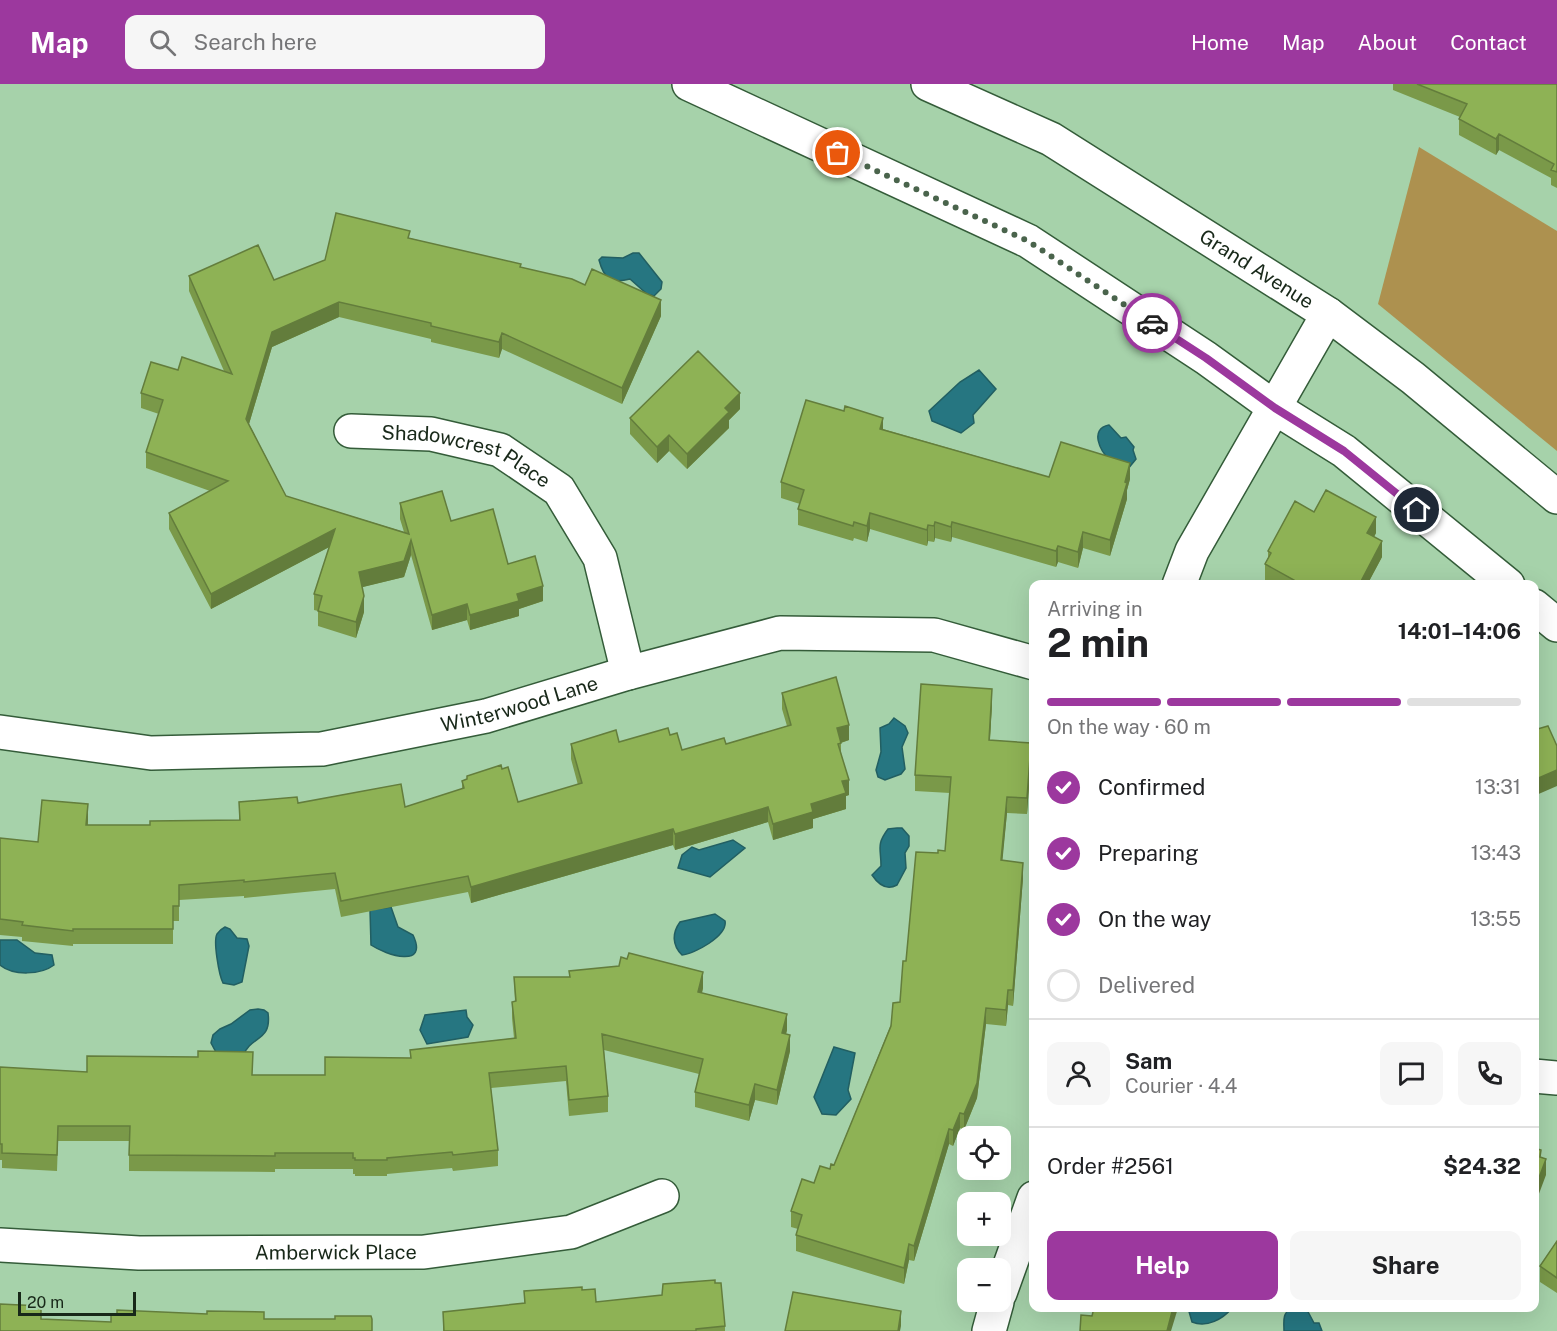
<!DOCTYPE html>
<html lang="en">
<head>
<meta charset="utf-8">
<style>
  :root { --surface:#fff; --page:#f6f6f6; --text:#202124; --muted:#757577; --line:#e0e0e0; --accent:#9c389e }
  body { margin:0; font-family:"Public Sans",sans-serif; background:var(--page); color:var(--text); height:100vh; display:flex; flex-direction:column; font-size:22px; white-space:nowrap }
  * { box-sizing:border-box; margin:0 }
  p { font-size:20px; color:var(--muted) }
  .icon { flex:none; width:33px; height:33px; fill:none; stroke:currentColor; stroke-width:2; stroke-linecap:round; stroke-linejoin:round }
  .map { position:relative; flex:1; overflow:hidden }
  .panel { position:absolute; left:1029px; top:496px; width:510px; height:732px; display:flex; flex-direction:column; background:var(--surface); border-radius:12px; box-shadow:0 6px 24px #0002 }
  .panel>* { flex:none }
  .buttons { position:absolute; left:957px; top:1042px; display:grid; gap:12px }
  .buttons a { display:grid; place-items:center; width:54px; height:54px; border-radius:12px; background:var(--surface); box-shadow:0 6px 24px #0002; font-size:30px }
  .scale { position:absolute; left:18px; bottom:15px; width:118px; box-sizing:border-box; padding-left:6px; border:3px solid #182819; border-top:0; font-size:16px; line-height:21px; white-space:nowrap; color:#182819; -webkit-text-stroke:4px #a6d2aa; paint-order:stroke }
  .pin { position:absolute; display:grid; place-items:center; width:51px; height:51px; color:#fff; margin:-26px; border:3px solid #fff; border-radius:50%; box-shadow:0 2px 6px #0007 }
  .courier { position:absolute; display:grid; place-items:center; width:60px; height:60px; margin:-30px; border:4px solid #9c389e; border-radius:50%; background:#fff; color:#222; box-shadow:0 2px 8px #0007 }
  .overview em { font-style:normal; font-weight:700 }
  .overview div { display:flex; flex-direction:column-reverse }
  .overview { display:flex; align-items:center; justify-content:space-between; height:102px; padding:0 18px }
  h1 { font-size:39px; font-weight:700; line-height:45px }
  .bar { display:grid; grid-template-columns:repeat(4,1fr); gap:9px 6px; align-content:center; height:72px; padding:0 18px }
  .bar i { height:8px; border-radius:4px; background:var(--line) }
  .bar .active { background:var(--accent) }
  .bar p { grid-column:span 4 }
  .line { display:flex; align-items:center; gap:15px; padding:0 18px; border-top:2px solid var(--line) }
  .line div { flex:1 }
  .round { display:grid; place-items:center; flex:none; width:63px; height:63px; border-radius:12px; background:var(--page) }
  ol { padding:0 18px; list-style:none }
  li { display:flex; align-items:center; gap:18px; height:66px }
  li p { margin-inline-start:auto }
  li .icon { padding:6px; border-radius:50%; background:var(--accent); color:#fff; stroke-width:4 }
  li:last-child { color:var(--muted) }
  li i { width:33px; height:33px; border:3px solid var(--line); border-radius:50% }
  .primary-button { display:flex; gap:12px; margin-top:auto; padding:12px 18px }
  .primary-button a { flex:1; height:69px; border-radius:12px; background:var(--accent); color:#fff; font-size:24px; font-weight:700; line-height:69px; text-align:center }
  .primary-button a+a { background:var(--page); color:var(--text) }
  header { display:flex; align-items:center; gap:36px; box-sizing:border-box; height:84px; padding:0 30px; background:var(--accent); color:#fff }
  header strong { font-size:28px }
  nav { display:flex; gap:33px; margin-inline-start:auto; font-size:21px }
  .search { width:420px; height:54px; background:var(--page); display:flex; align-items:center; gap:15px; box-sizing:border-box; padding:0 21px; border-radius:12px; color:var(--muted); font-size:22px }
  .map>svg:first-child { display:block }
  .green { fill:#ad914f }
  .water { fill:#267681; stroke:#225f62; stroke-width:1.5 }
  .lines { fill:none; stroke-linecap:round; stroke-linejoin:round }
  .minor-casing { stroke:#345c39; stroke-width:36 }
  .major-casing { stroke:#345c39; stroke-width:36 }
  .minor { stroke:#fff; stroke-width:33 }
  .major { stroke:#fff; stroke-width:33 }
  .wall { fill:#7a9949 }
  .shaded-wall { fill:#637d3c }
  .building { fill:#8eb255; stroke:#637d3c; stroke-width:1.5 }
  .done { stroke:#4a644c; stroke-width:6; stroke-dasharray:0 10.8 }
  .route { stroke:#9c389e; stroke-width:8 }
  .labels { text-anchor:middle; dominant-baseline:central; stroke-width:6; stroke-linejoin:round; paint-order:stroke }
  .street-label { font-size:20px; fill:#182819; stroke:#a6d2aa }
</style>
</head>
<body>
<header>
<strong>Map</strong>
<div class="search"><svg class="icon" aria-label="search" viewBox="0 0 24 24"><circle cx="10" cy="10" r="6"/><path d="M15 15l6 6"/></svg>Search here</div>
<nav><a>Home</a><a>Map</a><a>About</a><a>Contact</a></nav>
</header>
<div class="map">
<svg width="1557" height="1247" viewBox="0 0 1557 1247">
  <rect width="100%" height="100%" fill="#a6d2aa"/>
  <path class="green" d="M1419,63l138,84v220l-179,-147z"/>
  <path class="water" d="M633,169h6l23,29 -1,7 -7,7 -7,-2 -17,-15c-19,5 -26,0 -31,-19l3,-3 21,1z
    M979,286l17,19 -23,26 1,8 -13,10 -29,-12 -3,-10 31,-29z
    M1109,341l12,13 5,-1 8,10 -1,3 3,9 -9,11c-6,-3 -13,-5 -17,-10 -10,-9 -21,-31 -1,-35z
    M894,634l11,8 3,7 -6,14 3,22 -4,5 -16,6 -7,-3 -2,-7 5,-18 -1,-24 9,-4z
    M897,744h5l7,8v10l-4,7 1,15 -9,17c-11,6 -19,-1 -25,-10l9,-9c0,-18 -5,-21 7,-37z
    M733,756l12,8 -35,29 -32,-9 4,-13 10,-8 7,3z
    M391,823l7,20 15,8c16,34 -27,20 -42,10l-1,-35z
    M715,830l10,7c3,15 -31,33 -43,34 -10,-10 -10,-22 -2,-33z
    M225,843l5,2 7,9 10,1 2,7 -7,36 -8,3 -11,-2c-4,-8 -10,-42 -6,-49 3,-4 4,-5 8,-7z
    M0,856h17l18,13 17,2 2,10c-13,10 -41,11 -54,0z
    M258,925l6,1 4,3c4,29 -17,22 -25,43l-26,-2 -6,-11 2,-8 7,-6 11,-5 19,-14z
    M466,926l1,7 6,8 -5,12 -41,7 -7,-14 5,-15z
    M834,963l21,6 -7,37 3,9 -15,16 -14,-1 -8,-17z
    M1188,1224h44c-9,11 -25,20 -40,14z
    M1291,1224h15l8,15h5l3,8h-38c0,-10 -2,-17 7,-23z"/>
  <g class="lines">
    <defs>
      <g id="minor">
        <path id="s1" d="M351,347l80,3 69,16 59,40 41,68 28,115"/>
        <path d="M1179,501l13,-34 136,-237"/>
        <path id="s2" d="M0,648l151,21 171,-4 164,-33 142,-43 152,-40 154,2 100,28"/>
        <path d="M1534,992l23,2"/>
        <path id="s3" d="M0,1161l139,8 285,-1 147,-20 91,-36"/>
        <path d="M1000,1209l34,-95"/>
        <path d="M989,1247l8,-29"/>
      </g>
      <g id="major">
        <path d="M689,0l339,157 178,117 69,50 69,43 164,134"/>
        <path id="s4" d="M928,0l123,55 277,175 85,64 144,119"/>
        <path d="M1534,522l23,19"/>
      </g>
    </defs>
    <use href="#minor" class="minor-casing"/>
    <use href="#major" class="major-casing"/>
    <use href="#minor" class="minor"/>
    <use href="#major" class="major"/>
  </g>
  <path class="wall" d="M1393,0h164v104l-6,-3v-7l-52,-28 -3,5 -37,-20v-16l1,-2 -67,-27z
    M410,154l111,29 64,18 76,31 -39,88 -120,-55 -3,9 -68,-16v-3l-92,-22 -67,30 -23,77 37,72 118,36 -4,-13v-16l51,18 57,43 35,37 -24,8v7l-49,14 -3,-10 -35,10 -21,-75 -7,22 -42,10 2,25 -8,26 -38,-12v-15l-4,-1v-16l15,-47 -118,62 -42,-80v-16l41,-22 -64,-23v-16l13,-38 -18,-6v-15l37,-23 46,1 -35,-80v-15l85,4z
    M740,325l-11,11v8l-42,41 -18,-18 -12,12 -27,-29v-16z
    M883,345l166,48 81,2 -3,11v9l-17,57 -27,-8 -5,20 -20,-6 -2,5 -104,-30 -1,5 -16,-4 -1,4 -6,-1 -1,5 -57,-17 -3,13 -13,-4 -1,3 -55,-16v-16l2,-5 -19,-6v-16z
    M1314,428l62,21 -2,4 8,20 -15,28h-92l-10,-5v-16l3,-6v-7z
    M782,609l67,47 -8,3v10l8,42 -3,1v13l-33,10v9l-40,12 -5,-18 -93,28 -2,-5 -202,58 -3,-11 -127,25 -6,-28 -91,9v-2l-65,4v21h-6v23h-100v2l-51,-5v-4l-22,-2v-97l38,4 50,-22v5h62l89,-5v-18l166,5 57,-18v-8l5,-2v-3l35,-7 16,33 60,-17 -7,-26v-15l48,-2 51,-7 12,15 44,-6 61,-18 -5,-17z
    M992,620l-2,36 41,18 -4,56 -20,-1 -5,47 21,18 -10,128 -5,-1 -2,21 -20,-2 -9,74 -13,32 -4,-2 -7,18 -4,-2 -35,117 -5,-1 -5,24 -108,-33v-16l2,-6 -7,-2v-16l23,-28 20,-18 66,-163 6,-41 32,-108 7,-2 5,-58 -35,-2v-16z
    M569,887l134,17 -1,5 85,37 -1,4 4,17 -13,54 -22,-5 -6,21 -54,-14v-15l4,-18 -95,-24 4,46v16l-39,4 -3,-35 -75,7 7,62v16l-45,5 -1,-3 -65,6v2h-32v-2h-2v-5h-78v3l-146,-1v-30h-71l-1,30 -55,-3v-8h-2v-93l87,5 166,3h72l85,-17v-8l104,-12 -2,-20v-16h3l-1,-25h55z
    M1557,1157v52l-17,-11v-16z
    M582,1206l14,12 129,24v5h-282v-19l81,-9v-12z"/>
  <path class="shaded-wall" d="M1499,50v16l-3,5v-16z
    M661,216v16l-39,88v-16z
    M339,218v15l-67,30 -26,87v-15l26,-87z
    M502,249v16l-3,9v-16z
    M740,309v16l-11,11v8l-42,41v-15l38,-46z
    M883,334v15l-3,-4z
    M669,351v16l-12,12v-16z
    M1130,379v16l-3,11v9l-17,57v-16z
    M870,429v16l-3,13v-16z
    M1376,433v16l-9,16v-16z
    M935,438v16l-1,4v-16z
    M952,438v15l-1,5v-15z
    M928,441v16l-1,5v-16z
    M335,445v15l-124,65v-15z
    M1083,448v16l-5,20v-16z
    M411,456v15l-7,22 -45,11v-16z
    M1382,457v16l-15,28h-8z
    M1058,462v16l-2,5v-16z
    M543,502v15l-24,8v7l-49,14v-15l47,-21z
    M364,512v16l-8,26v-16z
    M467,520v16l-35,10v-15z
    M992,605v15l-3,51v-15z
    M849,641v15l-12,4v-16z
    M1031,659v15l-4,56v-16z
    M1557,686v16l-23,10v-16z
    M849,696v15l-3,1v13l-33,10v9l-40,12v-16l38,-20 31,-23z
    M1007,713v16l-6,63v-16z
    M88,720v16l-2,21v-16z
    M768,723v15l-93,28v-16z
    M673,745v16l-202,58v-16z
    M1023,779v15l-10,128v-16z
    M703,888v16l-5,20v-16z
    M1008,906v15l-2,21v-16z
    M986,924v16l-9,74 -13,32v-16z
    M787,930v16l-5,19v-16z
    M790,951v16l-13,54v-15z
    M755,1000v16l-6,21v-16z
    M960,1029v15l-7,18v-16z
    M949,1045v15l-35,117v-15z
    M1546,1075v16l-12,32v-16z
    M909,1160v16l-5,24v-16z
    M1173,1224h5l-7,23h-4z
    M901,1227v15l-1,5h-2z"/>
  <path class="building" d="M1417,0h140v88l-6,-2 3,-6 -55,-30 -3,5 -37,-20 8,-15z
    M336,129l74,18 -2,7 113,26 -1,3 52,12 13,6 7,-16 69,31 -39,88 -120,-55 -3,9 -68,-16v-3l-92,-21 -67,30 -26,87 40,77 123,38 -9,-31 42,-12 9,30 42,-12 15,55 27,-8 8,30 -26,8 2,7 -49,14 -3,-11 -35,11 -21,-75 -7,21 -45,11 5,24 -8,26 -38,-11 4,-15 -8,-2 21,-65 -124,65 -42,-81 59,-32 -82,-29 17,-52 -22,-7 10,-31 27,8 4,-13 50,17 -43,-98 69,-31 16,35 51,-20z
    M698,267l42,42 -15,15 4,4 -42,42 -18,-19 -12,12 -27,-29z
    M806,316l38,11 1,-5 38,12 -3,11 169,48 12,-35 69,21 -5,19 2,1 -17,57 -27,-8 -5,20 -20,-6 -2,5 -104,-29 -1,5 -16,-5 -1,4 -6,-1 -1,5 -57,-17 -3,13 -13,-4 -1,4 -55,-17 6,-19 -23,-8z
    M1326,406l50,27 -9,16 15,8 -23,44h-67l2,-5 -29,-16 6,-11 -3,-2 27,-50 19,11z
    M836,593l13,48 -12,3 4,15 -3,1 11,36 -7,1 4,12 -35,11 2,8 -40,12 -5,-17 -93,27 -2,-5 -202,58 -3,-11 -127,25 -6,-28 -91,9v-2l-65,5v21h-6v23h-100v2l-51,-6 1,-3 -23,-3v-81l38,4 4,-42 46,4 -2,21h64v-4l90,-1 -1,-18 58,-5 1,6 103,-19 4,23 59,-19 -2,-7 5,-2v-3l34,-11 1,4 6,-2 10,35 64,-19 -11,-39 45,-14 3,12 49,-14 2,7 7,-2 5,17 42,-12 2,6 65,-19 -9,-32z
    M921,600l71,5 -3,51 42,3 -4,55 -20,-1 -6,63 22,3 -10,127h-5l-2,20 -20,-2 -9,75 -13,31 -4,-1 -7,17 -4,-1 -35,117 -5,-2 -5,24 -108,-33 6,-20 -11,-4 11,-32 12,4 6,-17 10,3 1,-5 3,1 57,-139 2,-23 7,-1 3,-41h3l10,-109 22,1v-3l7,1 6,-74 -36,-2z
    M1548,642l9,20v24l-23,10v-50z
    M629,869l74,19 -5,20 89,22 -5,19 8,2 -13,55 -22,-6 -6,21 -54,-13 8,-33 -101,-25 6,62 -39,4 -3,-34 -77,7 9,77 -45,5 -1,-3 -65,6v2h-32v-2h-2v-5h-78v3l-146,-1 1,-29h-72l-1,29 -55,-2v-9h-2v-77l87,5v-16l111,1v-6l55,1 -1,23h73v-18l86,1 -1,-8 106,-12 -4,-36 4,-1 -2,-24h56l-1,-6 50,-5 2,-9 6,2z
    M1534,1064l7,2 -1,7 6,2 -12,32z
    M1557,1157v37l-17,-12z
    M715,1196v3h6l4,43 -29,3v2h-252l-1,-19 82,-9 -1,-12 58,-4v3l13,-1 1,13 66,-7 1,-11z
    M793,1208l108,19 -3,20h-113z
    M0,1220l41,2v13l70,3v-8h6v-4l90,4v-3l57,1v7h71v-3h36l1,3v12h-372z
    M1094,1224h79l-6,23h-87l1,-16 11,1z"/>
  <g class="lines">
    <path class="done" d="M838,69l190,88 124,82"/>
    <path class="route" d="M1152,239l54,35 69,50 69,43 73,59"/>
  </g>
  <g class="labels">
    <g class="street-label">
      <text stroke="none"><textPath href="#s4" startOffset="378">Grand Avenue</textPath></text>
      <text stroke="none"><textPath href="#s1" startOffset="120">Shadowcrest Place</textPath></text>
      <text stroke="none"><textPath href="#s2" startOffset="526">Winterwood Lane</textPath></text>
      <text stroke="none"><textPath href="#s3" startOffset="336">Amberwick Place</textPath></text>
    </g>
  </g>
</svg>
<div class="buttons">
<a><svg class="icon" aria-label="locate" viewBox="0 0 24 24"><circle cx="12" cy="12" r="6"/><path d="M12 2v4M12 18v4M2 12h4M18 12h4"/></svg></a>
<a>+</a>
<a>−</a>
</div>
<div class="scale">20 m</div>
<div class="pin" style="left:838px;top:69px;background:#ea580c"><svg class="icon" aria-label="bag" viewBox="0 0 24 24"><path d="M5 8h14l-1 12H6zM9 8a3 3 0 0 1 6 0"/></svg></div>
<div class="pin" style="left:1417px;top:426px;background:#1f2937"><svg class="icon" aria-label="home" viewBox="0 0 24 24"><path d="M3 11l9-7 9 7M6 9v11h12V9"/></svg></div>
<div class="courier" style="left:1152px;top:239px"><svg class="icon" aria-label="car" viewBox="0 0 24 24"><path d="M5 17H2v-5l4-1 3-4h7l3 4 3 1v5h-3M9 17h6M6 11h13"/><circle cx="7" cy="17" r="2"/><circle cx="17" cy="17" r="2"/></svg></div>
<section class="panel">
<div class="overview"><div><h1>2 min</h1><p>Arriving in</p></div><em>14:01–14:06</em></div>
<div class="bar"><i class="active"></i><i class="active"></i><i class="active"></i><i></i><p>On the way · 60 m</p></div>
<ol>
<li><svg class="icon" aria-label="check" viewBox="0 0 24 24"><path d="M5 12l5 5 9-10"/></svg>Confirmed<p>13:31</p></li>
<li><svg class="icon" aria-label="check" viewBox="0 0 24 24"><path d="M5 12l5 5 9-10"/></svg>Preparing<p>13:43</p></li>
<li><svg class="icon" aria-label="check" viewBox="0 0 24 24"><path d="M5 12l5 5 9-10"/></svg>On the way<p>13:55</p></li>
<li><i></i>Delivered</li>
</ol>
<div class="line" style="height:108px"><a class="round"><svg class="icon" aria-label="person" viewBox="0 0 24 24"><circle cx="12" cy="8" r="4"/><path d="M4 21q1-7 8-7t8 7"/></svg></a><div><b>Sam</b><p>Courier · 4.4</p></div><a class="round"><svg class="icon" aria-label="chat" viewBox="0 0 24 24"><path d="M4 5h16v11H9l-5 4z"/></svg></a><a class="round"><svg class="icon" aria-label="phone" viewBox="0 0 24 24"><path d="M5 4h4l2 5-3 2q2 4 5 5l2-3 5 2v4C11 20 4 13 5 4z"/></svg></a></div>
<div class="line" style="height:78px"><div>Order #2561</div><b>$24.32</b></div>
<div class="primary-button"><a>Help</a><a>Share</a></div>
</section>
</div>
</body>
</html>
